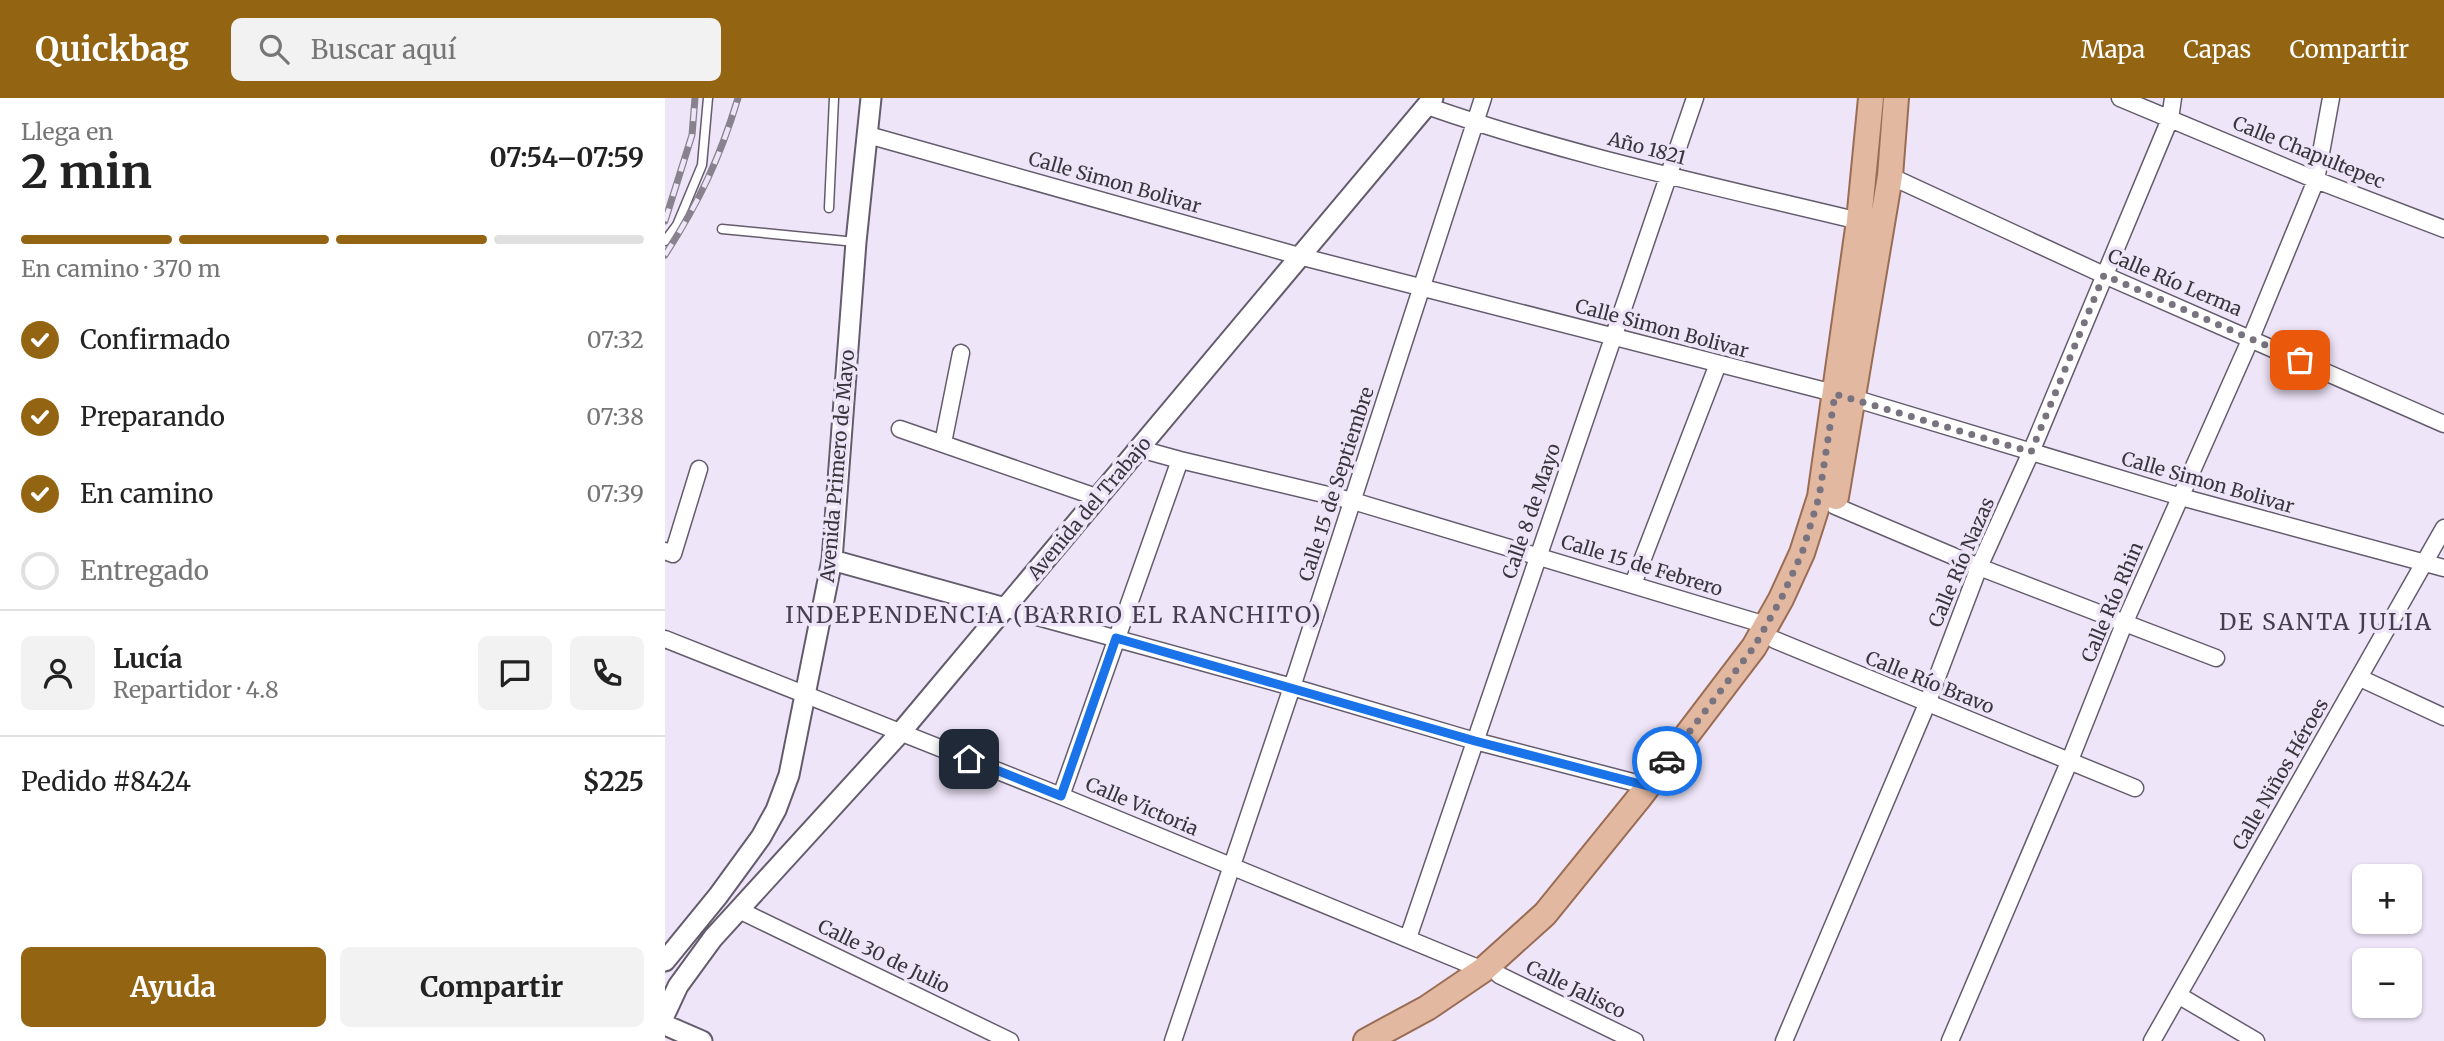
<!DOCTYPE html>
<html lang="es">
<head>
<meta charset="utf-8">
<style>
  :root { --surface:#fff; --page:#f2f2f2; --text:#222; --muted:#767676; --line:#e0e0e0; --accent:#936412 }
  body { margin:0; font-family:Merriweather,serif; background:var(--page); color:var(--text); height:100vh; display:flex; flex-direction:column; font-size:26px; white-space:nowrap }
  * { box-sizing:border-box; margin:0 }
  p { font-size:23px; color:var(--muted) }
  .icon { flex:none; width:38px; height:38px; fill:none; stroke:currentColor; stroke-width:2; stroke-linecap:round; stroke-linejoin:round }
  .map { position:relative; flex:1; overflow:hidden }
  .side { display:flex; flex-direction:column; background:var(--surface); width:665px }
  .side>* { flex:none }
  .fabs { position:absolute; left:1687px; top:766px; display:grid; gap:14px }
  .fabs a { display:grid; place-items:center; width:70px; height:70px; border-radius:10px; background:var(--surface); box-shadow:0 2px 5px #0004; font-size:35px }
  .pin { position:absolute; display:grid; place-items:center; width:60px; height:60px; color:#fff; margin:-30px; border-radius:14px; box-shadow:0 4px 10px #0006 }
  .courier { position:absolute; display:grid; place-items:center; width:70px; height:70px; margin:-35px; border:5px solid #1a73e8; border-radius:50%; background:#fff; color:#222; box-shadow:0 2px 9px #0007 }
  .overview em { font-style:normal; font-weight:700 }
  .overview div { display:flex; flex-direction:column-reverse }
  .overview { display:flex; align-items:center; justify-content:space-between; height:119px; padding:0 21px }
  h1 { font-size:46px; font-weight:700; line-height:52px }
  .bar { display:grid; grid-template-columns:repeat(4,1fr); gap:10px 7px; align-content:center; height:84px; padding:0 21px }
  .bar i { height:9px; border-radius:5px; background:var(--line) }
  .bar .on { background:var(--accent) }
  .bar p { grid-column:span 4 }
  .line { display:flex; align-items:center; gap:18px; padding:0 21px; border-top:2px solid var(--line) }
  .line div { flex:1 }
  .round { display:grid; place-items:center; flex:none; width:74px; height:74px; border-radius:10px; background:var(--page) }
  ol { padding:0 21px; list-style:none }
  li { display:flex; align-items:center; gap:21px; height:77px }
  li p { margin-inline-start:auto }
  li .icon { padding:7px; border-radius:50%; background:var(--accent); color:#fff; stroke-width:4 }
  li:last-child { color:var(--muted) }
  li i { width:38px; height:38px; border:4px solid var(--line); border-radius:50% }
  .cta { display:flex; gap:14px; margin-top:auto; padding:14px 21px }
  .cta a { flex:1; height:80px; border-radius:10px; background:var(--accent); color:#fff; font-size:28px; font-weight:700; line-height:80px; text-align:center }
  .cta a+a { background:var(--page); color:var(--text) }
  header { display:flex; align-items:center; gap:42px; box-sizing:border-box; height:98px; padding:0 35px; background:var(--accent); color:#fff }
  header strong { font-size:33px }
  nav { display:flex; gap:38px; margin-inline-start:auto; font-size:24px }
  .search { width:490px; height:63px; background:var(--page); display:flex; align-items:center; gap:18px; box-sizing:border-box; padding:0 24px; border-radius:10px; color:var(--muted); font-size:26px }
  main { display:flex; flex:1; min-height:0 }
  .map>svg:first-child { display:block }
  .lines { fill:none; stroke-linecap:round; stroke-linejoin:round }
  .service-casing { stroke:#645c6d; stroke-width:11 }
  .minor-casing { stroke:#645c6d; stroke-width:19 }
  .tertiary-casing { stroke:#645c6d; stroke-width:23 }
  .primary-casing { stroke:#9a6c54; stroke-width:28 }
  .service { stroke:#fff; stroke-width:8 }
  .minor { stroke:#fff; stroke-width:16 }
  .tertiary { stroke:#fff; stroke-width:19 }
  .primary { stroke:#e2b8a0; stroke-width:24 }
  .rail-casing { stroke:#87828e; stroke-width:7 }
  .rail { stroke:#eee5f8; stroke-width:4.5; stroke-dasharray:13; stroke-linecap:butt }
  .done { stroke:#78737e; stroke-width:7; stroke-dasharray:0 12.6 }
  .route { stroke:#1a73e8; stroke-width:9 }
  .labels { text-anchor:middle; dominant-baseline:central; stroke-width:7; stroke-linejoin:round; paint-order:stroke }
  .street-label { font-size:19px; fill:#38353c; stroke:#eee5f8 }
  .quarter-label { font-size:23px; letter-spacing:2px; fill:#453e4d; stroke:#eee5f8 }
</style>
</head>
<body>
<header>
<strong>Quickbag</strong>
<div class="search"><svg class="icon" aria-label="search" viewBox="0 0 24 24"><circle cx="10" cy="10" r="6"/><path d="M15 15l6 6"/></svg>Buscar aquí</div>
<nav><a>Mapa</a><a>Capas</a><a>Compartir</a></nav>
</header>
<main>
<section class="side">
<div class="overview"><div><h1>2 min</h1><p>Llega en</p></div><em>07:54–07:59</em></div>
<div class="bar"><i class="on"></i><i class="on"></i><i class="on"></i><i></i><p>En camino · 370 m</p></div>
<ol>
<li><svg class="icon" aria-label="check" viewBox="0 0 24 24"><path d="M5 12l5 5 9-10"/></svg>Confirmado<p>07:32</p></li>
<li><svg class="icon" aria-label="check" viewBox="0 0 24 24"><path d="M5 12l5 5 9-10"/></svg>Preparando<p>07:38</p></li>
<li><svg class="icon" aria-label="check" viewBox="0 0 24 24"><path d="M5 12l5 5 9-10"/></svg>En camino<p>07:39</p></li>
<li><i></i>Entregado</li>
</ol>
<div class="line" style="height:126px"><a class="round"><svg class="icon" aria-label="person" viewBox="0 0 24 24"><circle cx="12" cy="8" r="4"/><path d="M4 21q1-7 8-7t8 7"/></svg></a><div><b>Lucía</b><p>Repartidor · 4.8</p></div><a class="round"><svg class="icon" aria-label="chat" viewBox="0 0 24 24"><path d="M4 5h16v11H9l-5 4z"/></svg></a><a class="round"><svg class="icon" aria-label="phone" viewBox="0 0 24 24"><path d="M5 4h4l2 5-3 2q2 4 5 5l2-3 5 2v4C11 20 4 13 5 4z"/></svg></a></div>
<div class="line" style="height:91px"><div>Pedido #8424</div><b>$225</b></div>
<div class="cta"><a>Ayuda</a><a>Compartir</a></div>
</section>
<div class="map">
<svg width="1779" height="943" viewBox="0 0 1779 943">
  <rect width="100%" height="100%" fill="#eee5f8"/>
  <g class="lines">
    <defs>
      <path id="service" d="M164,110l5,-110
        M57,131l134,13
        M0,143l12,-16 25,-60 6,-67"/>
      <path id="minor" d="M1455,0l196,82 128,49
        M762,8c140,49 287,80 432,115
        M203,37l431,121 554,142 328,99 263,71
        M1225,78l214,99 340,149
        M235,331l199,69
        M278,345l18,-90
        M475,351l40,11 173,41 413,124
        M1170,408l144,61 237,91
        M0,453l8,3 26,-85
        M968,486l85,-220
        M340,510l287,79 183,54 173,45
        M0,541l396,157 422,174
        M1110,542l360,148
        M1695,580l84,39
        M396,698l119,-336
        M74,812l271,131
        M743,840l287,-840
        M834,877l136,66
        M1513,897l78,46
        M508,943l119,-354 191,-589
        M1119,943l143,-337 52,-137 52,-115 139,-333 3,-21
        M1285,943l120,-281 54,-136 127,-286 65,-158 15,-82
        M1487,943l292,-513"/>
      <path id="tertiary" d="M167,462l173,48
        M0,863l53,-65 43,-59 15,-27 13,-35 43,-215 24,-318 15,-144
        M0,916l13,-28 35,-48 188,-206 532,-634
        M0,927l37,16"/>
      <path id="primary" d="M1171,399l54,-321 6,-78
        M701,943l61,-33 56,-38 62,-56 94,-116 115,-151 27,-48 21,-46 18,-56 39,-276 12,-123"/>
    </defs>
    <use href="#service" class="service-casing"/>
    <use href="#minor" class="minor-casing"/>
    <use href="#tertiary" class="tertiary-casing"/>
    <use href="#primary" class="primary-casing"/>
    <use href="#service" class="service"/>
    <use href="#minor" class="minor"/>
    <use href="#tertiary" class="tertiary"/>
    <use href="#primary" class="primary"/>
    <defs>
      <path id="rail" d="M0,123l27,-86 3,-37
        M0,157c34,-53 55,-97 73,-157"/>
    </defs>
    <use href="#rail" class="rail-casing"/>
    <use href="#rail" class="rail"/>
  </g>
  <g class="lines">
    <path class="done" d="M1002,663l87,-114 27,-48 21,-46 17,-56 16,-103 196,58 73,-177 196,85"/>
    <path class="route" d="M304,661l92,37 55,-158 359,103 173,45 19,-25"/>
  </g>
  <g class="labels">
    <g class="street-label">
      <text transform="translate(982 50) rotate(15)">Año 1821</text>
      <text transform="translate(1644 54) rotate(22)">Calle Chapultepec</text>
      <text transform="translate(450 84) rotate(16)">Calle Simon Bolivar</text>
      <text transform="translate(1510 184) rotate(23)">Calle Río Lerma</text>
      <text transform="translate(997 230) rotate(15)">Calle Simon Bolivar</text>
      <text transform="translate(172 368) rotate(-85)">Avenida Primero de Mayo</text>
      <text transform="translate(1543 384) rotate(16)">Calle Simon Bolivar</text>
      <text transform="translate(671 386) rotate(-72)">Calle 15 de Septiembre</text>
      <text transform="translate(424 410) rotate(-50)">Avenida del Trabajo</text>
      <text transform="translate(866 413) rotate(-71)">Calle 8 de Mayo</text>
      <text transform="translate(1296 464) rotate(-67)">Calle Río Nazas</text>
      <text transform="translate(977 467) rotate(17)">Calle 15 de Febrero</text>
      <text transform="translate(1447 504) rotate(-67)">Calle Río Rhin</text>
      <text transform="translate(1265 584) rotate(22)">Calle Río Bravo</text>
      <text transform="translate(1615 676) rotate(-60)">Calle Niños Héroes</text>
      <text transform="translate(477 708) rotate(23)">Calle Victoria</text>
      <text transform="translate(219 858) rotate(26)">Calle 30 de Julio</text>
      <text transform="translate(911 891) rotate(26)">Calle Jalisco</text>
    </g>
    <g class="quarter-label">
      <text x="389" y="516">INDEPENDENCIA (BARRIO EL RANCHITO)</text>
      <text x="1661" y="523">DE SANTA JULIA</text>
    </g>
  </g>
</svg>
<div class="fabs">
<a>+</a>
<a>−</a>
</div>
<div class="pin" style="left:1635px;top:262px;background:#ea580c"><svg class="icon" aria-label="bag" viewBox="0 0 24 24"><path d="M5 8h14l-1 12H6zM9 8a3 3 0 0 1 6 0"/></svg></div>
<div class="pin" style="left:304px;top:661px;background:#1f2937"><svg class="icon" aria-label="home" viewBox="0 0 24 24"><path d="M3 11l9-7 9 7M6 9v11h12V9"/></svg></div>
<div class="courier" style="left:1002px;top:663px"><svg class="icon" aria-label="car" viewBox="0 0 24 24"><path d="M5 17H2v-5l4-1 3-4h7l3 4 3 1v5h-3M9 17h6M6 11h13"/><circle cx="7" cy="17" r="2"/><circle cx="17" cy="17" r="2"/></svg></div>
</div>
</main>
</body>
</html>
